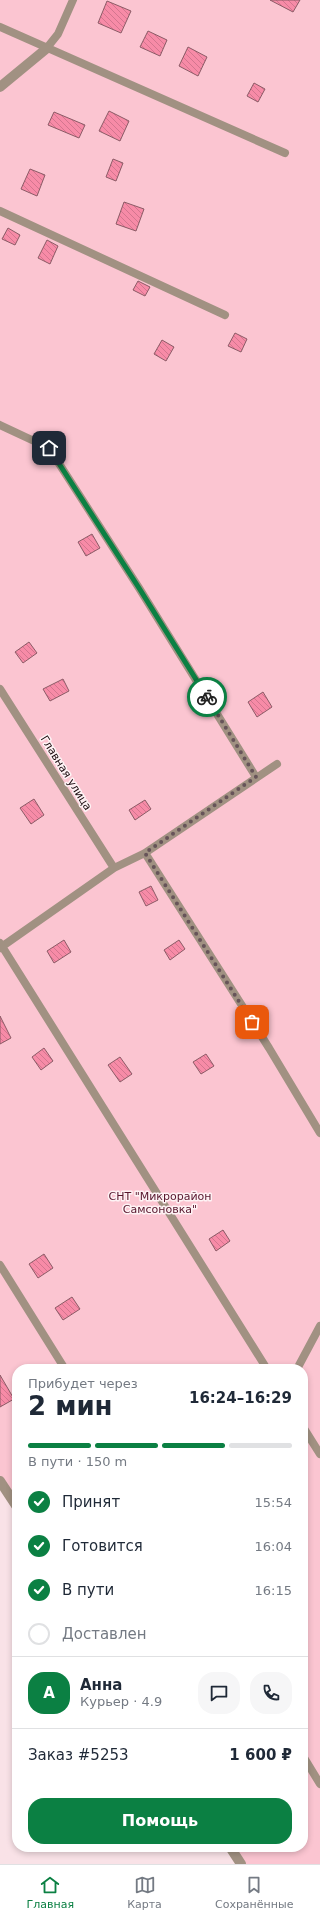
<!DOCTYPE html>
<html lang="ru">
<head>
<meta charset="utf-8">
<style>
  :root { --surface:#fff; --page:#f6f6f7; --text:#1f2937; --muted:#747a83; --line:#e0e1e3; --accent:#0b8043 }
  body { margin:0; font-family:"DejaVu Sans",sans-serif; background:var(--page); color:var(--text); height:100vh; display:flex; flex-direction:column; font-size:15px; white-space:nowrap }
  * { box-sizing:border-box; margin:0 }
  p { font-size:13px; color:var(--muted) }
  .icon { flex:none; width:22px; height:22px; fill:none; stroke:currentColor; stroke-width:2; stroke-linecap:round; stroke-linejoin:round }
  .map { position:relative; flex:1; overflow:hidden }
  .panel { position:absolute; left:12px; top:1364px; width:296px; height:488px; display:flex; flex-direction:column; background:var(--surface); border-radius:16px; box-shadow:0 2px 6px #0003 }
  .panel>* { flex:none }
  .pin { position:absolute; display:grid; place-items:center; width:34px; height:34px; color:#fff; margin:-17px; border-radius:8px; box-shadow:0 2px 6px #0006 }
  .courier { position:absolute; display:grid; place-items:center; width:40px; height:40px; margin:-20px; border:3px solid #0b8043; border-radius:50%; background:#fff; color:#222; box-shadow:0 1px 5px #0007 }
  .head em { font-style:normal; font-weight:700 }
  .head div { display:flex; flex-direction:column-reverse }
  .head { display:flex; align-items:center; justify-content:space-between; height:68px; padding:0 16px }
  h1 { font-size:26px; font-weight:700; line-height:30px }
  .bar { display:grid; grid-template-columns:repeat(4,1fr); gap:6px 4px; align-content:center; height:48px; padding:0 16px }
  .bar i { height:5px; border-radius:3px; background:var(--line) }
  .bar .on { background:var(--accent) }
  .bar p { grid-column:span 4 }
  .line { display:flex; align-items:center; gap:10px; padding:0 16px; border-top:1px solid var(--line) }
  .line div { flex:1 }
  .round { display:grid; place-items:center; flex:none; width:42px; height:42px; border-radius:16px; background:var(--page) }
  ol { padding:0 16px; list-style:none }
  li { display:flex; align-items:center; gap:12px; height:44px }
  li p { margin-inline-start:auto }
  li .icon { padding:4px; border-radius:50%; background:var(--accent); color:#fff; stroke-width:4 }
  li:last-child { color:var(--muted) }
  li i { width:22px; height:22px; border:2px solid var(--line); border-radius:50% }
  .button { display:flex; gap:8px; margin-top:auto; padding:8px 16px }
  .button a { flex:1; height:46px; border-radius:16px; background:var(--accent); color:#fff; font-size:16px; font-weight:700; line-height:46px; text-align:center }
  .dock { display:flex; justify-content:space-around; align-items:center; height:56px; border-top:1px solid var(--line); background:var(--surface); font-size:11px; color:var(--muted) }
  .dock a { display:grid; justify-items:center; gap:2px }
  .dock .on { color:var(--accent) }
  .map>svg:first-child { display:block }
  .green { fill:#fbc5d1 }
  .building { fill:url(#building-back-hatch); stroke:#8b5b66 }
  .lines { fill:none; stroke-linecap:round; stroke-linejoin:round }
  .lane { stroke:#a19182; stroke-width:8 }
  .street { stroke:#a19182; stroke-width:10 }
  .done { stroke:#675459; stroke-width:4; stroke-dasharray:0 7.2 }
  .route { stroke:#0b8043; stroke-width:5 }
  .labels { text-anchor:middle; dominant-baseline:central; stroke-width:3; stroke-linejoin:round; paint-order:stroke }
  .street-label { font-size:11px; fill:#19080c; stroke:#fef3f5 }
  .park-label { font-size:11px; fill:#57152c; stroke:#fef3f5 }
</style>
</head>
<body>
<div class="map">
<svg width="320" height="1864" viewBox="0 0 320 1864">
  <defs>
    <pattern id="building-back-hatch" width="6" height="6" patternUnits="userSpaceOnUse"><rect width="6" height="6" fill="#f78ba7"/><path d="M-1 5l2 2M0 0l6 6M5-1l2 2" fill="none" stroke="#d3768f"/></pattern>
  </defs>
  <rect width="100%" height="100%" fill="#f9e2e7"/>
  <path class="green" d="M0,0h320v1864h-79l-11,-17h73v-478h-286v138l-17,-26z"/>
  <path class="building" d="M270,0h30l-7,12z
    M107,1l24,10 -10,22 -23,-10z
    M148,31l19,9 -7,16 -20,-9z
    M188,47l19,10 -9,19 -19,-10z
    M254,83l11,6 -7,13 -11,-6z
    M109,111l20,10 -9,20 -21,-10z
    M54,112l31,13 -6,13 -31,-13z
    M113,159l10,4 -7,18 -10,-4z
    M30,169l15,6 -8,21 -16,-7z
    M124,202l20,7 -8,22 -20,-7z
    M8,228l12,7 -5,10 -13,-6z
    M47,240l11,6 -8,18 -12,-6z
    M138,281l12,6 -5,9 -12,-6z
    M235,333l12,6 -6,13 -13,-6z
    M162,340l12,7 -8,14 -12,-7z
    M92,534l8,14 -14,8 -8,-14z
    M29,642l8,11 -14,10 -8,-11z
    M63,679l6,12 -19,10 -7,-12z
    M263,692l9,15 -15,10 -9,-15z
    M34,799l10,16 -13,9 -11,-16z
    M145,800l6,9 -16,11 -6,-10z
    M151,886l7,14 -12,6 -7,-14z
    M64,940l7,12 -17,11 -7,-12z
    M179,940l6,9 -15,11 -6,-10z
    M0,1016l11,22 -11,6z
    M44,1048l9,13 -12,9 -9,-13z
    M206,1054l8,12 -13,8 -8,-12z
    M120,1057l12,17 -12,8 -12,-17z
    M223,1230l7,11 -14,10 -7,-12z
    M44,1254l9,14 -15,10 -9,-14z
    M72,1297l8,12 -17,11 -8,-12z
    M0,1375l14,24 -14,8z"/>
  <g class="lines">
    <path class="lane" d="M0,27l285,126
      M46,49l12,-15 15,-34
      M0,211l225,104
      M0,425l49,23 90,140 117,189
      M0,689l114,179
      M145,853l124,195 51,85
      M0,943l267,426
      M0,948l114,-80 31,-15 132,-89
      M0,1265l65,104
      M297,1369l23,-43
      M303,1427l17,27
      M303,1756l17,28"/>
    <path class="street" d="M0,87l46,-38
      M0,1481l17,26
      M230,1847l11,17"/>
  </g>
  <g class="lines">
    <path class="done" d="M207,697l49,80 -111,76 107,169"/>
    <path class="route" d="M49,448l90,140 68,109"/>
  </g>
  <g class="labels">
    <g class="street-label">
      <text transform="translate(66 773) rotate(58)">Главная улица</text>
    </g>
    <g class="park-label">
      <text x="160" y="1196">СНТ "Микрорайон<tspan x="160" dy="13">Самсоновка"</tspan></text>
    </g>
  </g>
</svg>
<div class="pin" style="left:252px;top:1022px;background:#ea580c"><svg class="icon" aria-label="bag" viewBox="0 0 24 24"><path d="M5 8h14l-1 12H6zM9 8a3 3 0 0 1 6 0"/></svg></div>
<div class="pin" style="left:49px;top:448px;background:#1f2937"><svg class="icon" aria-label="home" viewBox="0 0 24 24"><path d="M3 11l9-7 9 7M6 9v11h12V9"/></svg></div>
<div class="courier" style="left:207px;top:697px"><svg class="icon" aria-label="bike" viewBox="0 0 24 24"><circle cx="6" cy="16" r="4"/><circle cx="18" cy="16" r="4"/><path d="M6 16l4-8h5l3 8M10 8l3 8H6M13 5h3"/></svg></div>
<section class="panel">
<div class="head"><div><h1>2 мин</h1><p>Прибудет через</p></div><em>16:24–16:29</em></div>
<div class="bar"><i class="on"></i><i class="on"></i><i class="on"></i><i></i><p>В пути · 150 m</p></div>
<ol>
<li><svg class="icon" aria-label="check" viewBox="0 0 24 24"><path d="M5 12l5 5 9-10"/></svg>Принят<p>15:54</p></li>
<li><svg class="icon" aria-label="check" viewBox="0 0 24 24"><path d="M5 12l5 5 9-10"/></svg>Готовится<p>16:04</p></li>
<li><svg class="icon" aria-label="check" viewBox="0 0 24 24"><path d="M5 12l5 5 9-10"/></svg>В пути<p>16:15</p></li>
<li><i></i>Доставлен</li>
</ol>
<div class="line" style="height:72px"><b class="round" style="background:var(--accent);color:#fff">А</b><div><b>Анна</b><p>Курьер · 4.9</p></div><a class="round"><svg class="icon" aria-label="chat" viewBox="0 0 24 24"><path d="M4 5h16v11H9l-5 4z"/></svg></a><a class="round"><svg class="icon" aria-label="phone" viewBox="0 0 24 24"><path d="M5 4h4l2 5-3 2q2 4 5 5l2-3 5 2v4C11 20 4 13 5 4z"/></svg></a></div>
<div class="line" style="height:52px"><div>Заказ #5253</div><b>1 600 ₽</b></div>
<div class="button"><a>Помощь</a></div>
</section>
</div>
<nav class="dock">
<a class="on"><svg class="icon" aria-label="home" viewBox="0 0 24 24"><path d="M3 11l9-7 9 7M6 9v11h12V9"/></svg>Главная</a>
<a><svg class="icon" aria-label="map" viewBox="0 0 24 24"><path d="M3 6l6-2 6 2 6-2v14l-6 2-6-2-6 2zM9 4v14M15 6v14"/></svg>Карта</a>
<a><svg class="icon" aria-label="saved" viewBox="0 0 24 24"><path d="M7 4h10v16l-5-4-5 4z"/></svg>Сохранённые</a>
</nav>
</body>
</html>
